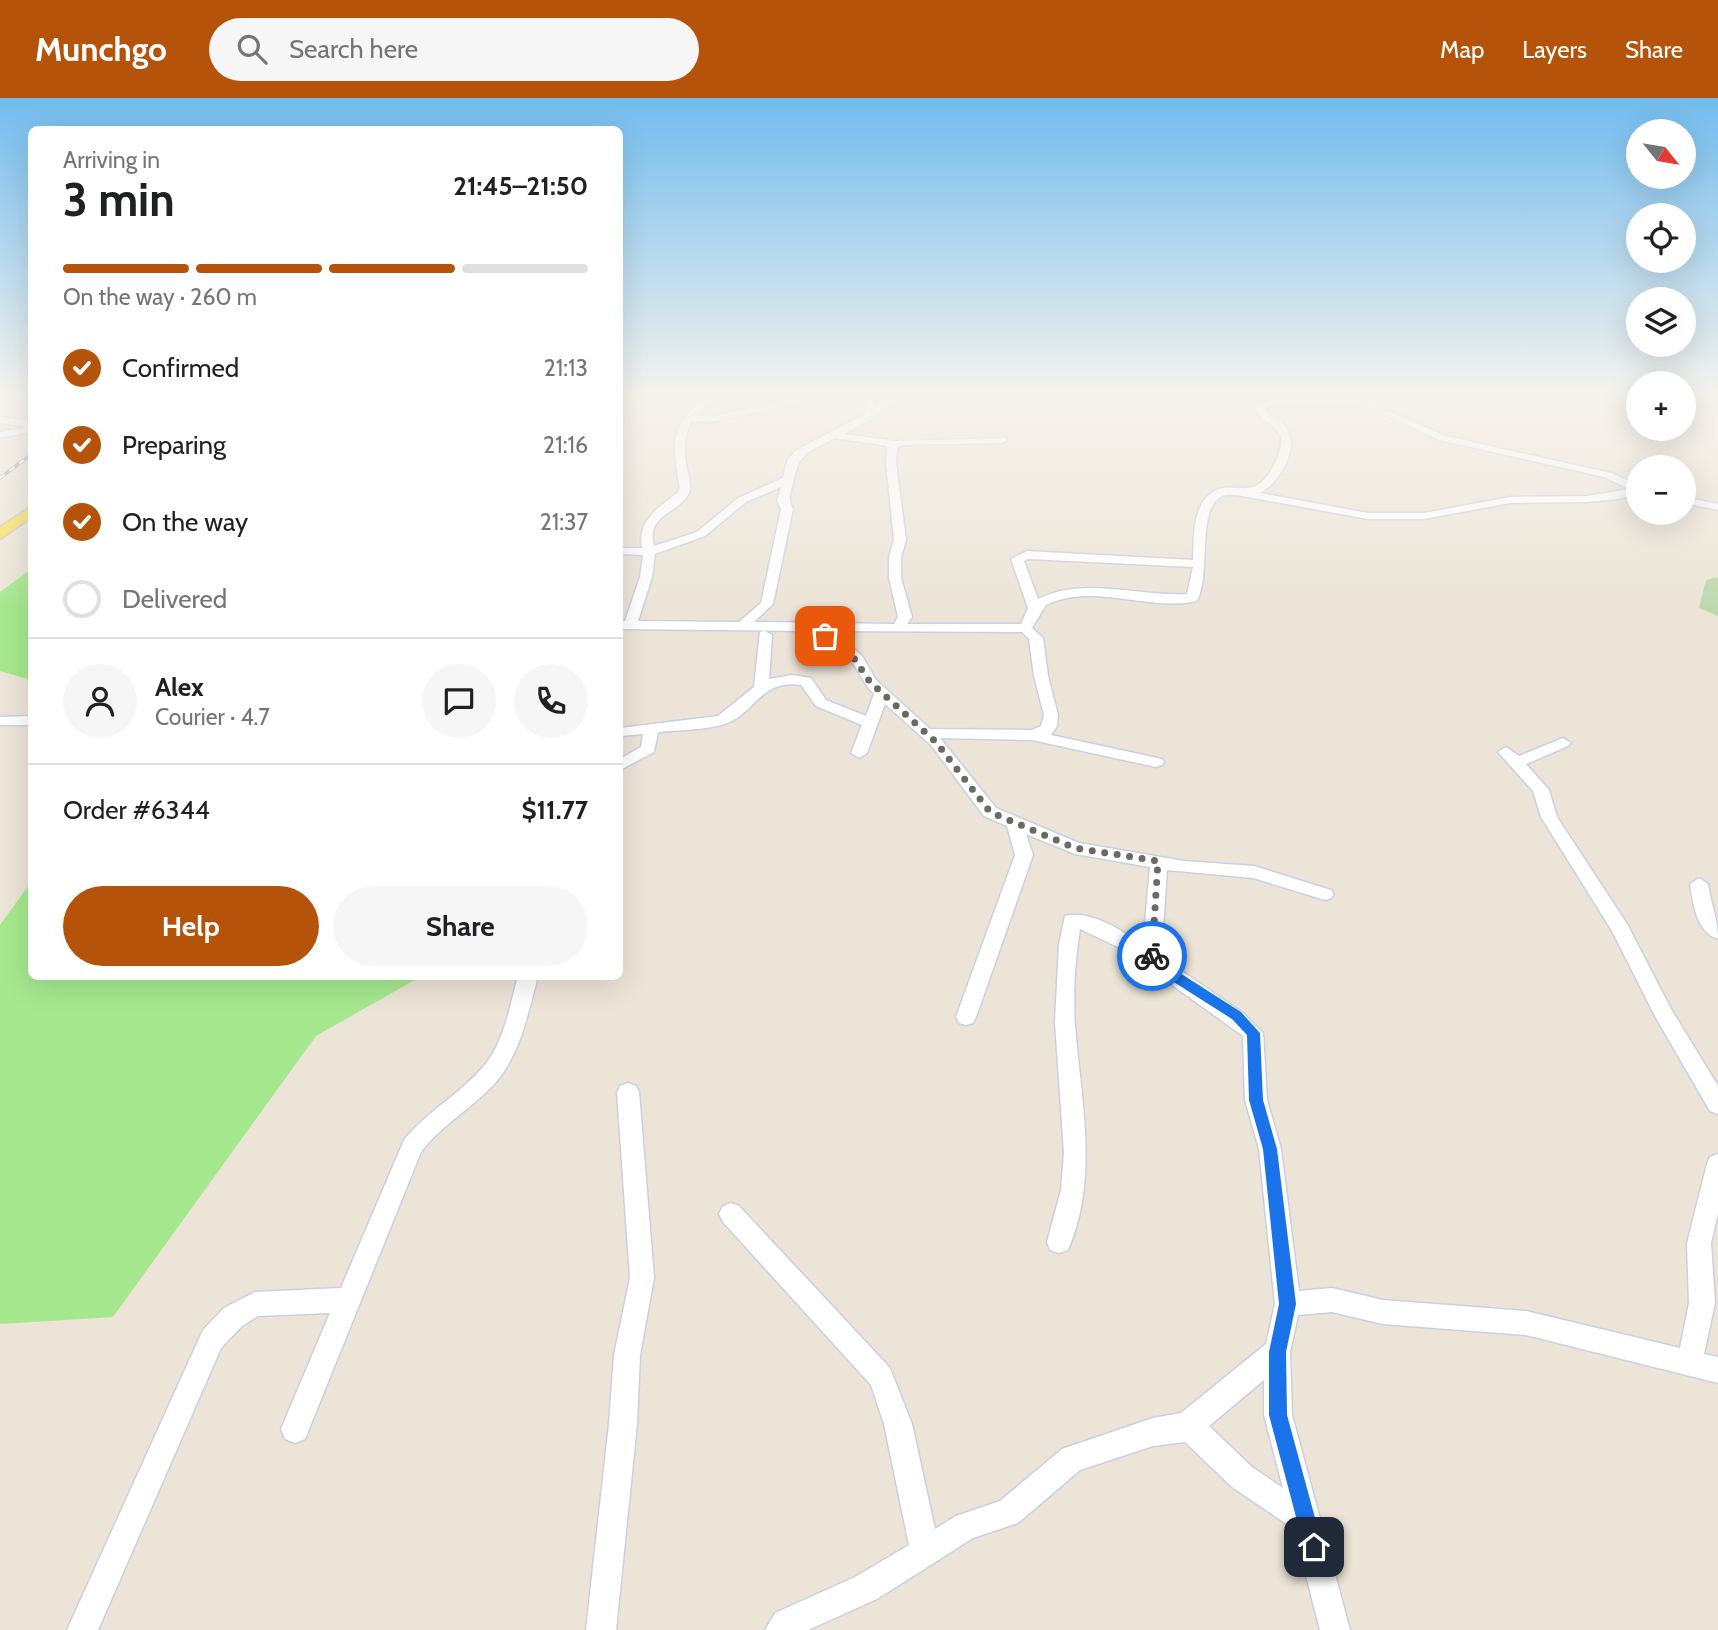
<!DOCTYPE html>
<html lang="en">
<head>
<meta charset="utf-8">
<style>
  :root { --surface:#fff; --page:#f6f6f6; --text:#202124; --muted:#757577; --line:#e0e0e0; --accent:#b45309 }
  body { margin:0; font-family:Cabin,sans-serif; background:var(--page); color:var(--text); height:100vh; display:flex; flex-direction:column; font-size:26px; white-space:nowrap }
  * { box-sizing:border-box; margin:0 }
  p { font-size:23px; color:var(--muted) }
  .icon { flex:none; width:38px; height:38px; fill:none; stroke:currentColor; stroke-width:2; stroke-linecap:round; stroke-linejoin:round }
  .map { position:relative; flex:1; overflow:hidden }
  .details { position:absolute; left:28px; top:28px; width:595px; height:854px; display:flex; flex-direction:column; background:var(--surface); border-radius:10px; box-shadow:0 7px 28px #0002 }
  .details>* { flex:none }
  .needle { width:46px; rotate:120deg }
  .buttons { position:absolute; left:1626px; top:21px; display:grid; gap:14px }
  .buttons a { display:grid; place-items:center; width:70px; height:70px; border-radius:50%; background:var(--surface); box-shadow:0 7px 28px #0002; font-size:35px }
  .pin { position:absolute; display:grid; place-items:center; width:60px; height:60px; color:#fff; margin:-30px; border-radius:14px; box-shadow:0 4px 10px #0006 }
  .courier { position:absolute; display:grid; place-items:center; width:70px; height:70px; margin:-35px; border:5px solid #1a73e8; border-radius:50%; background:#fff; color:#222; box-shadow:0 2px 9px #0007 }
  .head em { font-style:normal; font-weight:700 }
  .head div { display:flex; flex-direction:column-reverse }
  .head { display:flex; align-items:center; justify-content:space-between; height:119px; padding:0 35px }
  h1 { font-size:46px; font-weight:700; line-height:52px }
  .bar { display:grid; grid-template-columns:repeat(4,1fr); gap:10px 7px; align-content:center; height:84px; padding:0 35px }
  .bar i { height:9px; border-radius:5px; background:var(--line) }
  .bar .current { background:var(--accent) }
  .bar p { grid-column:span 4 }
  .line { display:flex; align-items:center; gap:18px; padding:0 35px; border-top:2px solid var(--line) }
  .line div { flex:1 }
  .round { display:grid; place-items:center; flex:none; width:74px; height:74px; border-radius:37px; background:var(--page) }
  ol { padding:0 35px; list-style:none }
  li { display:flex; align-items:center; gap:21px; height:77px }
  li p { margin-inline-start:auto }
  li .icon { padding:7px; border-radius:50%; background:var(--accent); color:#fff; stroke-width:4 }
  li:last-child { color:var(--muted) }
  li i { width:38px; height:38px; border:4px solid var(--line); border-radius:50% }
  .cta { display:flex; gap:14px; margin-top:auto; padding:14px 35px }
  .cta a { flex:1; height:80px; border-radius:42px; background:var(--accent); color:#fff; font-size:28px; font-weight:700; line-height:80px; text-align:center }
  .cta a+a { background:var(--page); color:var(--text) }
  header { display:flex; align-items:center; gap:42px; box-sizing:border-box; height:98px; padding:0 35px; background:var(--accent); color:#fff }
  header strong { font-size:33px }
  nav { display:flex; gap:38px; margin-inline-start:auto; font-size:24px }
  .search { width:490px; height:63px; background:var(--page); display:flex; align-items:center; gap:18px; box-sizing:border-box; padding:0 24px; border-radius:38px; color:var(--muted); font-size:26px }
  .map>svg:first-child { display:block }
  .green { fill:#a6e88e }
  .cemetery { fill:#bed7ad }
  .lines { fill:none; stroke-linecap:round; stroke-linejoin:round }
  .minor-casing { stroke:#cccfe2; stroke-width:3 }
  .major-casing { stroke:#c7c7c7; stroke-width:3 }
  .minor { fill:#fff; fill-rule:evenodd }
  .major { fill:#fcdf4c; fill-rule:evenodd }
  .rail-casing { stroke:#9a9cb4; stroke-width:3.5 }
  .rail { stroke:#fff; stroke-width:2; stroke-dasharray:6; stroke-linecap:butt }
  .route { fill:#1a73e8 }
  .done { stroke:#6c6965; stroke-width:7; stroke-dasharray:0 12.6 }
</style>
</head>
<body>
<header>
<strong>Munchgo</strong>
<div class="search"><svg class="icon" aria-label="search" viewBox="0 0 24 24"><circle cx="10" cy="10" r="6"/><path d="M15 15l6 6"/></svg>Search here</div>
<nav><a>Map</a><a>Layers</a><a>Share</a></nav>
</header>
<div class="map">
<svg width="1718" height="1532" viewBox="0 0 1718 1532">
  <rect width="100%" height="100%" fill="#ece4d7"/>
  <path class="green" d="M31,471v111l-31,-9v-79z
    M31,784l1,94 388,1 -104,59 -203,281 -113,7v-399z"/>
  <path class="cemetery" d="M1718,479v39l-19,-8 7,-28z"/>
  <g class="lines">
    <defs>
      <path id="minor" d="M706,299h10l-20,18 16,1 97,-19 13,1 -110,24 -20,-1c-10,17 -8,35 -4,53 1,5 3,12 2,16 -6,23 -45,22 -36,56l43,-14 41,-34 45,-20 4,-17 8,-10 71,-38 -2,-16h8l3,10 14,-10h11l-30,23 -26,14 52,7 110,-3 1,2 -5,3 -99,2 -6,3 -1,15 10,77 -5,17v21l11,39 -5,7h114l7,-16 -17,-49 16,-8 166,9c1,-20 -1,-52 17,-66 23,-18 44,12 64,-29 4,-8 8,-17 7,-26 -3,-16 -20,-15 -26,-32l22,-10 90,4 3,-4h9l-4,6 4,4 67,29 165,37 27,12v8l-20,6 -31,3 -77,1 -86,16h-56l-126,-23c-8,-1 -17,-3 -23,2 -22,15 -8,77 -22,103 -50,11 -103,-19 -151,4l-14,23 11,10 5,38 10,39 -1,11 -6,9 111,24 2,3 -2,3 -6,2 -124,-27 -92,-2 56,70 83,35 105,18 70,5 77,24 3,4 -3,4 -6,2 -72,-22 -86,-8 -6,87 82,56 20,20 4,67 14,49 18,142 33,-3 51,12 143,11 154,37 9,-45 -2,-60 20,-79 3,-7 8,-3v59l-7,30 4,60 -11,51 14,3v26l-192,-48 -143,-11 -51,-12 -34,3 -8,37 2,63 58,215h-30l-26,-101 -62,-42 -47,-45 -32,4 -73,24 -62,53 -45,15 -96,61 -69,31h-43l10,-17 80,-36 54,-32 -25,-121 -13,-39 -148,-163 -4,-8 4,-8 8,-3 8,3 151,162 22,56 23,105 21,-13 44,-15 62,-52 91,-31 28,-5 85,-69 9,-40 -16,-155 -14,-49 -2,-64 -121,-87 -42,-20c-5,31 -7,66 -5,97 6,74 24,153 -7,224l-9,3 -9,-3 -3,-8 14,-52 3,-37 -9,-131 4,-78 6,-28c25,-7 58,15 78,29l7,-78 -75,-13 -49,-20 7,21 -57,162 -3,6 -7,2 -7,-2 -3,-6 59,-162 -8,-29 -23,-10 -53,-71 -46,-41 -18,49 -8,5 -8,-5 11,-28 -46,-19 -15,-21c-41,-6 -45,28 -76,39 -20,6 -46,6 -67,8l-4,20 -34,18v-11l21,-12 2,-13 -23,2v-8l98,-12 36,-29 6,-55 5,-1 7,4 -3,44 23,-4 19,3 15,22 40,16 8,-22c-10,-10 -14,-21 -22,-32 -11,-15 -30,-21 -45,-31l-187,-2v-8h5l15,-44 3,-22 -23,-1v-6h22c-6,-26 17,-41 35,-55l3,-4c-8,-46 -11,-63 26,-92zM1278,305l90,4 71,33 165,37 25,12 -42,7 -77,1 -86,16h-56l-108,-20c20,-11 41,-45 25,-67 -6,-8 -16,-7 -20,-18zM835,340l52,8 -1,17 8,77 -5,17v21l9,39 -4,7 -140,-2 19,-18 20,-95c-5,-10 -3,-16 0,-26 7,-33 15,-30 42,-45zM781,389l-4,14 4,8 -20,94 -22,19 -101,-1 14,-44 3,-23 50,-18 41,-34zM1028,461l165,8 -6,27c-50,3 -102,-18 -149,5l-14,-38zM827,533l195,1 7,7 5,37 10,39 -3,11 -9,4 -102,-1 -54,-49 -14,-24 -21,-18zM1264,1282v35l19,73 -31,-21 -43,-41z
        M0,319l32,4v11l-32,6v-6l29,-5 -29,-4z
        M1684,399l34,7v6l-34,-7z
        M32,618v9h-32v-8z
        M1563,640l8,5 -3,3 -42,18 23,26 8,27 70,107 44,85 47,77v28l-8,-3 -54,-93 -44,-87 -71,-114 -8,-26 -35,-39 8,-5 13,9z
        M1699,780l9,6c3,20 10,35 10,55 -22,-7 -25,-36 -28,-55z
        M518,878h20c-10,37 -17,76 -42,106 -23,26 -54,42 -75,70l-116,287 -10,4 -10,-4 -4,-10 49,-116 -72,3 -16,10 -21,22 -123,282h-31l136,-300 21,-22 31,-16 86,-4 63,-148c24,-30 59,-47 83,-78 18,-24 23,-57 31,-86z
        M628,985l8,3 3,6 15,186 -14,77 -3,69 -21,206h-30l23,-206 5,-69 16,-77 -13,-186 3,-6z"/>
      <path id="major" d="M32,408v11l-32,22v-12z"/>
    </defs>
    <use href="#minor" class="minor-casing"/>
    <use href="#major" class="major-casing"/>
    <use href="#minor" class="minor"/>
    <use href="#major" class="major"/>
    <defs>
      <path id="rail" d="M0,380l32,-24"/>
    </defs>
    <use href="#rail" class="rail-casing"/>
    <use href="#rail" class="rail"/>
  </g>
  <linearGradient id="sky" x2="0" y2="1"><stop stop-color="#71bbee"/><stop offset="0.58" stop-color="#f6f3ed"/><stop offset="1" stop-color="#f6f3ed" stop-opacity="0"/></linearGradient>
  <rect width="1718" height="513" fill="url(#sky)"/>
  <path class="route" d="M1152,854l4,1 2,6 83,53 19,21 3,67 14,49 19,155 -10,48 1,63 36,132 -3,7 -6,3 -7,-3 -3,-7 -35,-132v-63l10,-48 -16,-155 -14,-49 -2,-65 -15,-16 -85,-54 -1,-9z"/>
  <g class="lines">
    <path class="done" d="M825,538l26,18 19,28 66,60 54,70 85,36 83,13 -6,95"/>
  </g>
</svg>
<div class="buttons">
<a><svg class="needle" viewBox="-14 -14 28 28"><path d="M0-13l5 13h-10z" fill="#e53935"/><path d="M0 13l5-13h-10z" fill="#757577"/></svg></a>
<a><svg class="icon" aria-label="locate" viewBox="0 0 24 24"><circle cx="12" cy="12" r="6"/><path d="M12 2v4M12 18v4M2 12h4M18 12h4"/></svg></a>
<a><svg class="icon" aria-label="layers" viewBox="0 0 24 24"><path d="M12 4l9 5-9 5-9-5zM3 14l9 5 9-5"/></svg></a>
<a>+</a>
<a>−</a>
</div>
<div class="pin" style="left:825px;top:538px;background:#ea580c"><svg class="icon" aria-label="bag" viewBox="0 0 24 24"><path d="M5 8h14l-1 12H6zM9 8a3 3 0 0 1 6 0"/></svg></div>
<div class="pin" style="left:1314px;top:1449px;background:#1f2937"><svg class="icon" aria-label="home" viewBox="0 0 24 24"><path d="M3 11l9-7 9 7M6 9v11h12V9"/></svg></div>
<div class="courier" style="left:1152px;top:858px"><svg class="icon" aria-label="bike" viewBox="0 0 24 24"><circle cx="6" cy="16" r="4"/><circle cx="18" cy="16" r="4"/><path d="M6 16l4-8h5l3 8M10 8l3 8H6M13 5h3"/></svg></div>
<section class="details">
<div class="head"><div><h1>3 min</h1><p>Arriving in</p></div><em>21:45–21:50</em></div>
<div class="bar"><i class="current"></i><i class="current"></i><i class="current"></i><i></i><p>On the way · 260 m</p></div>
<ol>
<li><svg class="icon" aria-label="check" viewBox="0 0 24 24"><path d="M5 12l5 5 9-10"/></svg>Confirmed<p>21:13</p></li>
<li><svg class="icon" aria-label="check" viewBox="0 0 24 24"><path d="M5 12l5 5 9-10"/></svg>Preparing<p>21:16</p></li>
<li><svg class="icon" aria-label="check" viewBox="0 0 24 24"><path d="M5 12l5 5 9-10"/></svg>On the way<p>21:37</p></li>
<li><i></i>Delivered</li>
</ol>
<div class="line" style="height:126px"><a class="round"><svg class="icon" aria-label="person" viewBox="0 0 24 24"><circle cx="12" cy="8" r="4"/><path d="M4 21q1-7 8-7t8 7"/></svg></a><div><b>Alex</b><p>Courier · 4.7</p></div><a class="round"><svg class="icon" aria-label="chat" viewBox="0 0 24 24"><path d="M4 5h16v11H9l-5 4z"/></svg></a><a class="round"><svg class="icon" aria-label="phone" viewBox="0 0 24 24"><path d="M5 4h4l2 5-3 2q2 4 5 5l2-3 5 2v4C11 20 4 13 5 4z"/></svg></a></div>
<div class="line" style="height:91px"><div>Order #6344</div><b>$11.77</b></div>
<div class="cta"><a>Help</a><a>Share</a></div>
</section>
</div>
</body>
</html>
